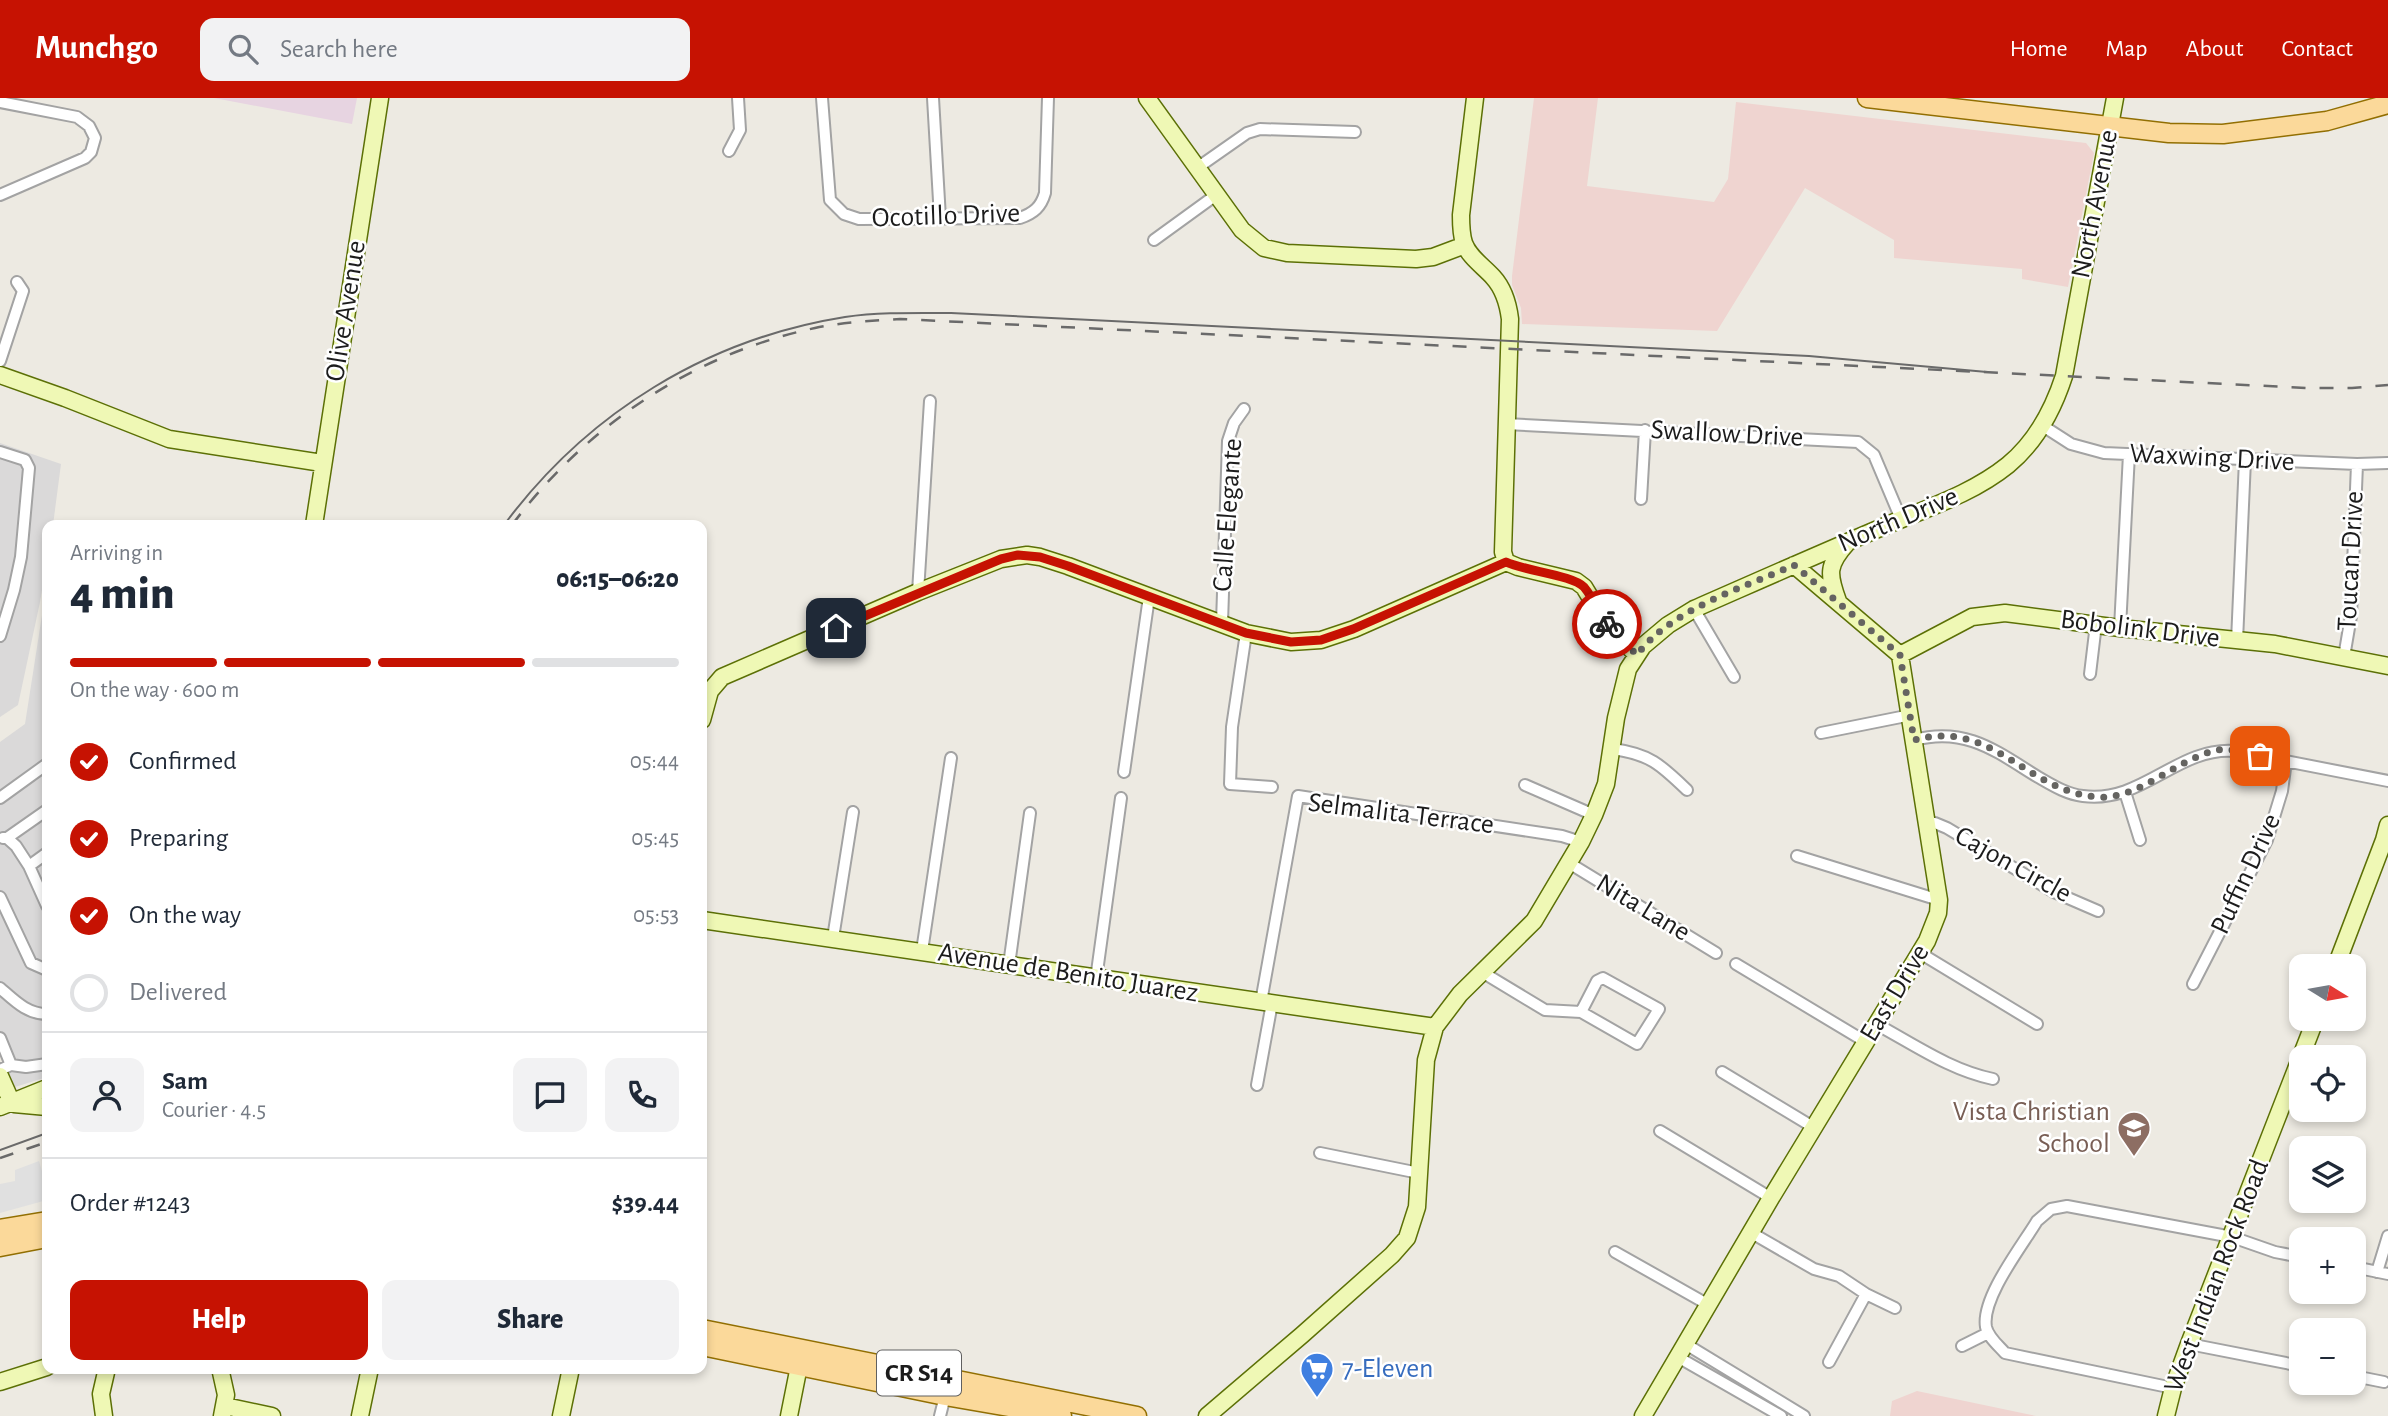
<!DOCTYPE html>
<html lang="en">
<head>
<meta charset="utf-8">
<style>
  :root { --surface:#fff; --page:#f2f2f3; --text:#1f2937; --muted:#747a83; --line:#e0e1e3; --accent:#c61202 }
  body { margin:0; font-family:"Alegreya Sans",sans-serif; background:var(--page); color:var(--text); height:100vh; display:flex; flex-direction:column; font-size:26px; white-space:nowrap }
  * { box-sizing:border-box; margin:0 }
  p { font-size:23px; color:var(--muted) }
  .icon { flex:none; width:38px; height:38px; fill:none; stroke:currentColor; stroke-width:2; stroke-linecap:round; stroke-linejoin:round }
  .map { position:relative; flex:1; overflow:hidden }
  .panel { position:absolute; left:42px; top:422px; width:665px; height:854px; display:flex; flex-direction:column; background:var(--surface); border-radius:14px; box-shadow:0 4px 10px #0003 }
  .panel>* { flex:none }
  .needle { width:46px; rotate:101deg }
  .controls { position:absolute; left:2289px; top:856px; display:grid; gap:14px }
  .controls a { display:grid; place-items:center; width:77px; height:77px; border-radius:14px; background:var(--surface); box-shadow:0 4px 10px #0003; font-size:35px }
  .pin { position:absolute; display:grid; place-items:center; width:60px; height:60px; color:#fff; margin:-30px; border-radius:14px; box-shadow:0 4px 10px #0006 }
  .courier { position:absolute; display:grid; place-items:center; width:70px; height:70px; margin:-35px; border:5px solid #c61202; border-radius:50%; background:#fff; color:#222; box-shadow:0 2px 9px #0007 }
  .summary em { font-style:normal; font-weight:800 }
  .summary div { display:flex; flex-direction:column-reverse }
  .summary { display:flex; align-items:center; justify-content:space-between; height:119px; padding:0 28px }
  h1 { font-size:46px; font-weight:800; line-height:52px }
  .bar { display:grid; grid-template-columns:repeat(4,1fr); gap:10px 7px; align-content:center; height:84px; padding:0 28px }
  .bar i { height:9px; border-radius:5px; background:var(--line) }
  .bar .selected { background:var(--accent) }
  .bar p { grid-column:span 4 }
  .line { display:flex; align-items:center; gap:18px; padding:0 28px; border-top:2px solid var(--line) }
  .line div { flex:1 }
  .round { display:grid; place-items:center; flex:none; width:74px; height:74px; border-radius:14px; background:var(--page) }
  ol { padding:0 28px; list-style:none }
  li { display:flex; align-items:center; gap:21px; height:77px }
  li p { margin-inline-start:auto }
  li .icon { padding:7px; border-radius:50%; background:var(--accent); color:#fff; stroke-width:4 }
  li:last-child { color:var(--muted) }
  li i { width:38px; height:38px; border:4px solid var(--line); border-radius:50% }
  .action { display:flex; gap:14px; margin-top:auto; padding:14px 28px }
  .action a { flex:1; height:80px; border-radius:14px; background:var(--accent); color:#fff; font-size:28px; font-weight:800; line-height:80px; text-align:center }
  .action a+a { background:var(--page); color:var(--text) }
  header { display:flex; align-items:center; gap:42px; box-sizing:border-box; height:98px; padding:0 35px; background:var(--accent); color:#fff }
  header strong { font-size:33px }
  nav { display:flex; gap:38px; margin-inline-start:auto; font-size:24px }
  .search { width:490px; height:63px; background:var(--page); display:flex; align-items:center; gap:18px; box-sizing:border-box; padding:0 24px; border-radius:14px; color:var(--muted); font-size:26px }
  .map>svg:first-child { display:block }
  .residential { fill:#dad9d9 }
  .commercial { fill:#efd4d0 }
  .industrial { fill:#e7d4e1 }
  .parking { fill:#e0e0e0 }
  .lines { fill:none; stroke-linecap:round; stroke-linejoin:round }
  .street-casing { stroke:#a3a3a3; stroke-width:14 }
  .secondary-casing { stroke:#5c7006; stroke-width:19 }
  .primary-casing { stroke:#926f02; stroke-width:21 }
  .street { stroke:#fff; stroke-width:10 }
  .secondary { stroke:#eff8b5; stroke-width:16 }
  .primary { stroke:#fbd99a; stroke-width:18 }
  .tram { stroke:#6a6a6a; stroke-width:2 }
  .rail { stroke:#6a6a6a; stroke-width:2.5; stroke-dasharray:14 14; stroke-linecap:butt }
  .done { stroke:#656461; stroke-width:7; stroke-dasharray:0 12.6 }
  .route { stroke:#c61202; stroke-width:9 }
  .labels { text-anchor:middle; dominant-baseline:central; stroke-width:5; stroke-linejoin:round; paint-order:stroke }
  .shield { fill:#fff; stroke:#606060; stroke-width:2 }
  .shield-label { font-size:26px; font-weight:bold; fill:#1c1c1c }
  .street-label { font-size:28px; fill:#1c1c1c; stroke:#fff }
  .education-label { font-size:28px; fill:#785e54; stroke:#fff; text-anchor:end }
  .shop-label { font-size:28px; fill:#366cbe; stroke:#fff; text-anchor:start }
</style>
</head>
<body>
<header>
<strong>Munchgo</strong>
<div class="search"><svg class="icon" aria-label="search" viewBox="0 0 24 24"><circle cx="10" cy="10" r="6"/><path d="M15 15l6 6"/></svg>Search here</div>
<nav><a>Home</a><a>Map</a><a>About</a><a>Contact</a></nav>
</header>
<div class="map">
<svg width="2388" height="1318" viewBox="0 0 2388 1318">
  <rect width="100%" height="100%" fill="#edeae2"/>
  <path class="residential" d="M0,345l61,21 -8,61h-6v36l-7,41 -22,103 -18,12z
    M47,485v494l-32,10 -15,-34v-311l25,-18z"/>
  <path class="commercial" d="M1534,0h64l-11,88 127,16 14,-23 8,-77 350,41 8,10 -26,134 -46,-8v-10l-128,-11v-18l-89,-52 -88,143 -195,-7 -1,-16 -9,-23v-9z
    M1917,1293l119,25h-146l2,-15z"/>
  <path class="industrial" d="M214,0h143l-5,26z"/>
  <path class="parking" d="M39,1063l8,27v12l-47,13v-29l15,-3v-11z"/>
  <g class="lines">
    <defs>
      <path id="street" d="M822,0l8,102 14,14 15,5 161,-1c14,-5 21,-11 25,-25l3,-95
        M933,0l7,120
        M0,4l77,15 12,9 6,12 -4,14 -6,6 -85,37
        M729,53l11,-21 -2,-32
        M1197,70l50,-35 13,-4 95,3
        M1154,142l62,-45
        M0,263l23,-70 -6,-9
        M1506,326l352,18 16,13 27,64
        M2043,328l28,18 33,9 253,11 31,-1
        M0,354l25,8 4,8 -8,89 -7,33 -14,46
        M1641,401l4,-69
        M918,494l12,-191
        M1694,511l40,68
        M1222,525l6,-182 6,-18 10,-14
        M2120,530l9,-174
        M1246,535l-14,94 -2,57 42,3
        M2237,543l8,-181
        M2344,559l7,-41 6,-152
        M2090,576l6,-50
        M1821,635l90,-18
        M1914,642c52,-14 83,12 124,37 14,8 28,17 45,19 59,8 94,-49 151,-45l154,30
        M1613,651c37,5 48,16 74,41
        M1124,674l25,-175
        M1525,687l69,30
        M2125,694l15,48
        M0,700l47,-34
        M1928,726l7,-1 12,5 107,64 44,19
        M3,740h4l40,-28
        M7,740l9,8 13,20 18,-13
        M1797,758l142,44
        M1569,765l147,90
        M29,768l18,40
        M0,799l31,66 16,7
        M833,840l20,-126
        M922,853l29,-193
        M1920,855l117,71
        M1736,866l130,78
        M1009,867l21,-152
        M1482,874l63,38 36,2
        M1603,880l56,31 -22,35 -56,-32 16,-31z
        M1096,881l25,-181
        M2193,886l74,-144 15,-49 4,-30
        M0,890c15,13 27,26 47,26
        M1261,904l37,-206 264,40 19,6
        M1876,926c39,21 74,46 117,55
        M0,940l11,27 -11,5
        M11,967l15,2 21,-3
        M1722,974l91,55
        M1257,987l15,-82
        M1660,1033l111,67
        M1320,1055l99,20
        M1750,1134l64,37 25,7 27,18 29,14
        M1615,1154l92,52
        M2354,1169l34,7
        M2377,1174l11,-36
        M1684,1245l120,73
        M2189,1246l112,22
        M1962,1248l26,-13
        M1676,1258l105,60
        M1829,1264l37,-68
        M2354,1278l30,6
        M2173,1290l-168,-35c-6,-7 -17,-16 -19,-26 -5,-29 36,-81 51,-106l14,-12 16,-3 165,31 43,15 26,5
        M940,1318l5,-20"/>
      <path id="secondary" d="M1147,0l95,132 22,18 23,5 129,6 17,-2 32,-12
        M1475,0l-14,117c0,9 0,19 3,28 5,14 19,23 29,34 11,12 15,26 17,42l-7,233 3,10 12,5 58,14 8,6 23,38 30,30
        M0,277l65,23 104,41 153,24
        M314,427l66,-427
        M1838,503c-10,-27 -11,-36 9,-58
        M1900,557l72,-38 33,-4 115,15 155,16 113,22
        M702,622l8,-29 12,-14 196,-85 83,-33 26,-4 13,2 28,9 178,67 45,9 30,-2 33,-11 152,-67
        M702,822l733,107
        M2336,868l48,-126 4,-15
        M0,978l12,27
        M14,1006l33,3
        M0,1009l47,-19
        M220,1270l6,27 -4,21
        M0,1284l47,-15
        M225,1308l47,10
        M104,1318l-3,-22 6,-26
        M360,1318l10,-48
        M561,1318l10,-48
        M789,1318l10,-50
        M1207,1318l95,-81 90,-80 15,-17 10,-31 9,-147 9,-33 25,-33 74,-73 47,-79 13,-27 12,-31 10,-66 12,-49 15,-23 25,-21 26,-16c64,-28 127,-56 191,-83 42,-18 87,-32 123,-61 29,-24 45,-55 56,-89l51,-278
        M1643,1318l128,-218 156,-257 11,-28 1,-13 -39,-245 -106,-90
        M2166,1318l7,-28 16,-44 127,-326"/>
      <path id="primary" d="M1867,0l302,35 54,1 104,-13 61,-17
        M0,1131l47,-8
        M0,1149l47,-9
        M702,1231l435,87
        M702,1248l243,50 117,20"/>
    </defs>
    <use href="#street" class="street-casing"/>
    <use href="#secondary" class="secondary-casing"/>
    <use href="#primary" class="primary-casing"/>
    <use href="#street" class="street"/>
    <use href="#secondary" class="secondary"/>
    <use href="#primary" class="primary"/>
    <path class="tram" d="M504,427c83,-112 203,-186 341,-208 35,-5 70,-4 106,-4l858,43 178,16
      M0,1052l47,-17"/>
    <path class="rail" d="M512,427c74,-99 181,-171 303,-197 28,-6 56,-7 85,-9l1408,69h44l36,-3
      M0,1060l47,-16"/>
  </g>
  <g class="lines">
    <path class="done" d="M1607,526l30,31c34,-46 106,-67 157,-90l106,90 14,85c79,-22 112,52 184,57 41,3 79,-39 120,-47 13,-2 29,3 42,6"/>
    <path class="route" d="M836,530l165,-69 17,-4 22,2 28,9 178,67 45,9 30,-2 32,-11 153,-67c19,9 67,13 78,25 9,11 16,26 23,37"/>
  </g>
  <defs>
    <symbol id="school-pin" viewBox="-11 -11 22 30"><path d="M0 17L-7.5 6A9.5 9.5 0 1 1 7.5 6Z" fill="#8d6e63" stroke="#fff"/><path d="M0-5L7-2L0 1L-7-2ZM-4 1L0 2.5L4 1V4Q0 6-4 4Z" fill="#fff"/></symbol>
    <symbol id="supermarket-pin" viewBox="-11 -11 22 30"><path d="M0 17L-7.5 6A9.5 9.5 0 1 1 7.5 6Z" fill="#3f7fe0" stroke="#fff"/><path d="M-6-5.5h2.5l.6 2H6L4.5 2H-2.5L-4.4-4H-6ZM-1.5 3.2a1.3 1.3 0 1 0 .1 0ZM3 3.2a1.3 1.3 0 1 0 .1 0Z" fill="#fff"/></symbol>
  </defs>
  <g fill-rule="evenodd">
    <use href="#school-pin" x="2115" y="1011" width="38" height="52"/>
    <use href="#supermarket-pin" x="1298" y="1252" width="38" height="52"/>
  </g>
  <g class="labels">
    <rect class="shield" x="877" y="1252.5" width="84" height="45" rx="5"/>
    <g class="shield-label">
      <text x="919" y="1275">CR S14</text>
    </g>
    <g class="street-label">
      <text transform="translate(2095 106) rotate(-79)">North Avenue</text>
      <text transform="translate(946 118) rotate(-2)">Ocotillo Drive</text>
      <text transform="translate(346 213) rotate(-81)">Olive Avenue</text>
      <text transform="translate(1727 336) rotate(3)">Swallow Drive</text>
      <text transform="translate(2212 360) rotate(3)">Waxwing Drive</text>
      <text transform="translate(1228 417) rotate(-86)">Calle Elegante</text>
      <text transform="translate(1898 422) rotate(-23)">North Drive</text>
      <text transform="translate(2351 463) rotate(-87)">Toucan Drive</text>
      <text transform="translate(2140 531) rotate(7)">Bobolink Drive</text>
      <text transform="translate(1401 716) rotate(7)">Selmalita Terrace</text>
      <text transform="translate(2013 767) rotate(29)">Cajon Circle</text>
      <text transform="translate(2246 776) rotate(-65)">Puffin Drive</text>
      <text transform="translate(1643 810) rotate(31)">Nita Lane</text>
      <text transform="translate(1068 875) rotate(9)">Avenue de Benito Juarez</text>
      <text transform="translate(1895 895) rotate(-59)">East Drive</text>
      <text transform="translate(2217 1178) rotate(-69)">West Indian Rock Road</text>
    </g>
    <g class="education-label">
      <text x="2110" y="1014">Vista Christian<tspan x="2110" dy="32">School</tspan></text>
    </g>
    <g class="shop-label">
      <text x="1342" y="1271">7-Eleven</text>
    </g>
  </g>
</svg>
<div class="controls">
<a><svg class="needle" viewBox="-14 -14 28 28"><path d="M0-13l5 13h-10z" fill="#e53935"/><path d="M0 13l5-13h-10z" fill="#747a83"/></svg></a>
<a><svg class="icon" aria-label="locate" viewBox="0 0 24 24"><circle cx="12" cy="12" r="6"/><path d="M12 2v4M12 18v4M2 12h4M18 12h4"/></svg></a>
<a><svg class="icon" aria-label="layers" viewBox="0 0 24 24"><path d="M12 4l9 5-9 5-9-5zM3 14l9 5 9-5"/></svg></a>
<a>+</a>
<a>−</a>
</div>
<div class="pin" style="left:2260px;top:658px;background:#ea580c"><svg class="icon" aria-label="bag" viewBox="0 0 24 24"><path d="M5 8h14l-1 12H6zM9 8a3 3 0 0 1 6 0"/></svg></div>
<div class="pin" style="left:836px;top:530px;background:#1f2937"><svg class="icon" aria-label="home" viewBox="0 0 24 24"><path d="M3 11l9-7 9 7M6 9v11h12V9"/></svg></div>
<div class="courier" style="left:1607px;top:526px"><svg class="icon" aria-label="bike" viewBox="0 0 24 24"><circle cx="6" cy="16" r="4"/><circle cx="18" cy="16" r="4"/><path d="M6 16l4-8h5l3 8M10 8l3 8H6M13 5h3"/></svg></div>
<section class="panel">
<div class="summary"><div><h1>4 min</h1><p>Arriving in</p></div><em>06:15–06:20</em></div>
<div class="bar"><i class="selected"></i><i class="selected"></i><i class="selected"></i><i></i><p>On the way · 600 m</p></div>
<ol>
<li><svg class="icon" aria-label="check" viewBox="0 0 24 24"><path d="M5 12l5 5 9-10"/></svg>Confirmed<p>05:44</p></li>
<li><svg class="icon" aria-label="check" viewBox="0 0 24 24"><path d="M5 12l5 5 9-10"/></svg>Preparing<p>05:45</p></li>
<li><svg class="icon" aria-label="check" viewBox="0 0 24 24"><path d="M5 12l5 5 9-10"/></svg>On the way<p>05:53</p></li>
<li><i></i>Delivered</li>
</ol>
<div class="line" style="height:126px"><a class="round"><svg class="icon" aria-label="person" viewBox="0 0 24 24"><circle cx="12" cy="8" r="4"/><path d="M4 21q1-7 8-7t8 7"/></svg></a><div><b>Sam</b><p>Courier · 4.5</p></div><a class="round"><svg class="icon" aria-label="chat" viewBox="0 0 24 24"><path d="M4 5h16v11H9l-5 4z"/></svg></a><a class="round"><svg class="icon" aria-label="phone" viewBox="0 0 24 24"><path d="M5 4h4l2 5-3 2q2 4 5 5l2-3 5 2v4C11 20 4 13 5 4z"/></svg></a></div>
<div class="line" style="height:91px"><div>Order #1243</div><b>$39.44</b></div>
<div class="action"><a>Help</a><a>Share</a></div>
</section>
</div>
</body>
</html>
